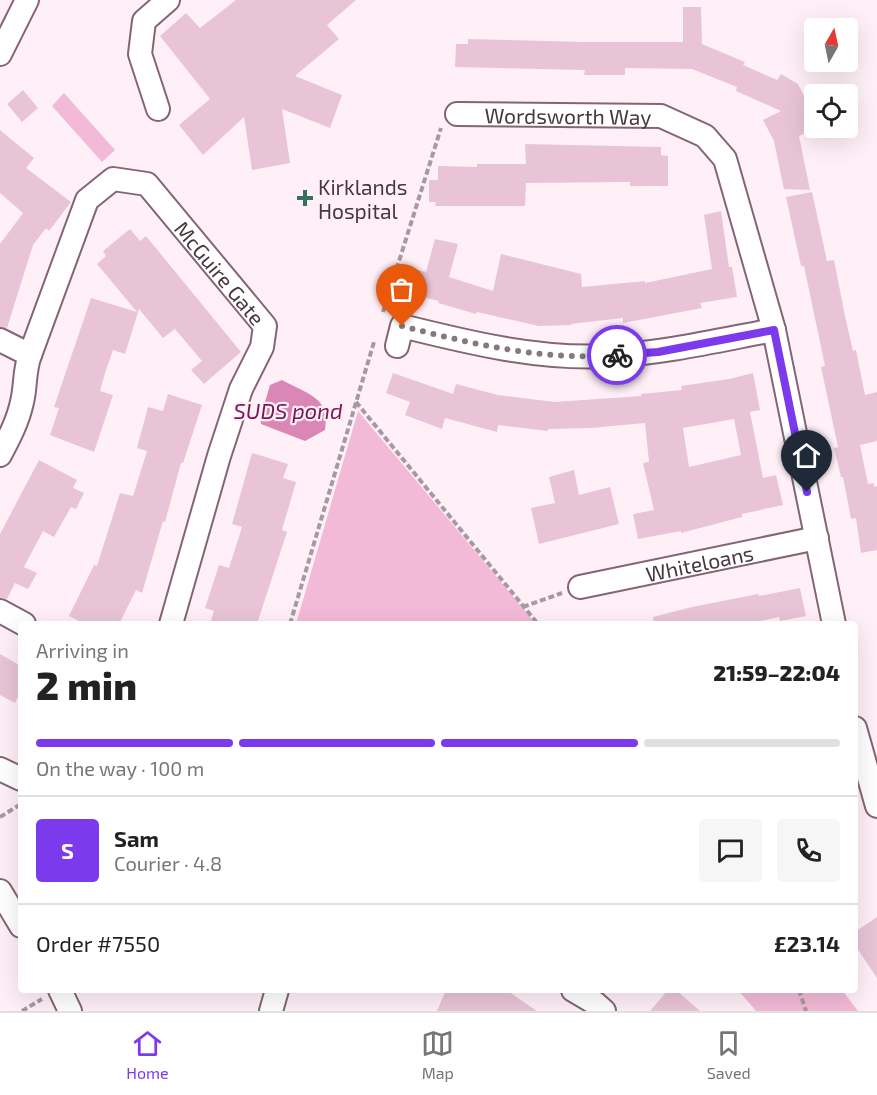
<!DOCTYPE html>
<html lang="en">
<head>
<meta charset="utf-8">
<style>
  :root { --surface:#fff; --page:#f6f6f6; --text:#222; --muted:#767676; --line:#e0e0e0; --accent:#7c3aed }
  body { margin:0; font-family:"Exo 2",sans-serif; background:var(--page); color:var(--text); height:100vh; display:flex; flex-direction:column; font-size:22px; white-space:nowrap }
  * { box-sizing:border-box; margin:0 }
  p { font-size:20px; color:var(--muted) }
  .icon { flex:none; width:33px; height:33px; fill:none; stroke:currentColor; stroke-width:2; stroke-linecap:round; stroke-linejoin:round }
  .map { position:relative; flex:1; overflow:hidden }
  .side { position:absolute; left:18px; top:621px; width:840px; height:372px; display:flex; flex-direction:column; background:var(--surface); border-radius:6px; box-shadow:0 6px 24px #0002 }
  .side>* { flex:none }
  .needle { width:39px; rotate:9deg }
  .buttons { position:absolute; left:804px; top:18px; display:grid; gap:12px }
  .buttons a { display:grid; place-items:center; width:54px; height:54px; border-radius:6px; background:var(--surface); box-shadow:0 6px 24px #0002; font-size:30px }
  .pin { position:absolute; display:grid; place-items:center; width:51px; height:51px; color:#fff; margin:-62px -26px; border-radius:50% 50% 50% 0; rotate:-45deg; box-shadow:0 0 6px #0007 }
  .pin .icon { rotate:45deg }
  .courier { position:absolute; display:grid; place-items:center; width:60px; height:60px; margin:-30px; border:4px solid #7c3aed; border-radius:50%; background:#fff; color:#222; box-shadow:0 2px 8px #0007 }
  .overview em { font-style:normal; font-weight:800 }
  .overview div { display:flex; flex-direction:column-reverse }
  .overview { display:flex; align-items:center; justify-content:space-between; height:102px; padding:0 18px }
  h1 { font-size:39px; font-weight:800; line-height:45px }
  .bar { display:grid; grid-template-columns:repeat(4,1fr); gap:9px 6px; align-content:center; height:72px; padding:0 18px }
  .bar i { height:8px; border-radius:4px; background:var(--line) }
  .bar .active { background:var(--accent) }
  .bar p { grid-column:span 4 }
  .line { display:flex; align-items:center; gap:15px; padding:0 18px; border-top:2px solid var(--line) }
  .line div { flex:1 }
  .round { display:grid; place-items:center; flex:none; width:63px; height:63px; border-radius:6px; background:var(--page) }
  .menu { display:flex; justify-content:space-around; align-items:center; height:84px; border-top:2px solid var(--line); background:var(--surface); font-size:16px; color:var(--muted) }
  .menu a { display:grid; justify-items:center; gap:3px }
  .menu .active { color:var(--accent) }
  .map>svg:first-child { display:block }
  .green { fill:#f3bad7 }
  .water { fill:#db87b5 }
  .building { fill:#e9c4d7; fill-rule:evenodd }
  .lines { fill:none; stroke-linecap:round; stroke-linejoin:round }
  .minor-casing { stroke:#856475; stroke-width:26 }
  .path { stroke:#a899a0; stroke-width:4; stroke-dasharray:6 3; stroke-linecap:butt }
  .minor { stroke:#fff; stroke-width:22 }
  .done { stroke:#87787f; stroke-width:6; stroke-dasharray:0 10.8 }
  .route { stroke:#7c3aed; stroke-width:8 }
  .poi-dot { fill:#34725e; stroke:#fff0f7; stroke-width:2 }
  .labels { text-anchor:middle; dominant-baseline:central; stroke-width:4.5; stroke-linejoin:round; paint-order:stroke }
  .street-label { font-size:21px; fill:#46383f; stroke:#fff0f7 }
  .poi-label { font-size:21px; fill:#46383f; stroke:#fff0f7; text-anchor:start }
  .water-label { font-size:22px; font-style:italic; fill:#791656; stroke:#fff0f7 }
</style>
</head>
<body>
<div class="map">
<svg width="877" height="1011" viewBox="0 0 877 1011">
  <rect width="100%" height="100%" fill="#fff0f7"/>
  <path class="green" d="M64,93l51,57 -13,12 -50,-56z
    M358,411l178,213h-240z
    M738,990h104l16,21h-102z"/>
  <path class="water" d="M282,380c25,14 49,17 43,50l-20,11 -44,-17 -1,-5 10,-34z"/>
  <path class="building" d="M236,0h120l-29,25 12,14 -44,37 47,19 -12,33 -48,-19 8,54 -38,7 -8,-53 -41,38 -24,-30 31,-26 -50,-63 26,-23 14,15z
    M683,7h18l1,37 43,18 -2,3 34,15 4,-6 17,10 16,32 2,12 -17,8 11,54 -26,-1 -1,-4 -9,-44 -11,-21 18,-9 -45,-20 1,-4 -45,-18 -67,-1v7h-41l1,-5 -130,-3 1,-23h12v-5l117,3h98z
    M23,90l15,18 -16,14 -15,-18z
    M0,130l34,28 -8,10 45,34 -22,29 -3,-3 -13,17 -26,83 -7,-1v-83l23,-31 -23,-20z
    M525,144l136,3v8l7,1v30h-38v-4l-104,1 -1,23h-90l1,-4h-7v-22h9v-14l39,1v-3h49z
    M812,192l15,69 7,-1 11,56 8,35 3,-1 9,45 12,-3v49l-17,4 8,39 6,-1v4l3,-1v64l-16,3 -5,-35 -5,1 -8,-42h-2l-7,-29 4,-1 -17,-80 4,-1 -21,-100h-3l-15,-69z
    M721,211l8,56h3l5,30 -37,6 2,5 -79,15v-5l-52,6v1l-32,1 -62,-14 -1,2 -38,-11 1,-2 -37,-9 6,-24 18,4 9,-33 23,5 -9,33 44,14 8,-37 80,20 1,13 63,-6v2l67,-14 -8,-54z
    M130,229l10,12 6,-5 95,116 -37,32 -13,-14 11,-9 -27,-32 -12,9 -24,-29 -14,45 -12,-4 -8,23 -5,18 13,4 -19,57 -44,-17 9,-27 -5,-1 37,-109 46,14 -40,-48 9,-8 -3,-5z
    M393,373l60,21 3,-10 42,11 57,7 86,-6v-2l41,-4 -1,-4 48,-7 24,-6 7,37 -10,2 13,66 13,-3 7,30 -41,9v3l-61,16v-2l-43,8 -5,-25 21,-4 -11,-47 6,-1 -4,-39 -54,5 -43,1v2l-50,-6 -1,7 -52,-14 -3,11 -37,-14 5,-13 -24,-9zM734,419l7,36 -52,12 -6,-39z
    M168,394l34,11 -19,58h-2l-16,59 -2,-1 -21,72 -6,-3 -17,34h-34l-16,-8 25,-51 3,1 23,-73 13,3 14,-45 -10,-3 11,-41 15,4z
    M252,453l36,11 -5,14 13,4 -14,48 5,2 -30,92h-47l4,-13 -9,-3 14,-43 10,3 13,-41 -10,-3z
    M39,460l38,20 -4,8 11,5 -8,16 -5,-2 -17,30 -11,-6 -19,36 13,6 -9,16 -13,-6 -8,16 -7,-1v-64z
    M574,470l5,25 31,-8 9,37 -80,20 -8,-36 24,-5 -6,-26z
    M800,588l6,28 -26,5 -1,-4 -31,7h-94l-1,-7 39,-10 66,-13 1,2z
    M0,654l21,12v25l-6,12 -15,-8z
    M877,917v61l-22,-33v-13z
    M446,990h60l31,21h-100z
    M668,990h8l24,21h-50z"/>
  <g class="lines">
    <defs>
      <g id="minor">
        <path d="M0,54l27,-54"/>
        <path d="M158,109l-18,-55 4,-33 24,-21"/>
        <path id="s1" d="M457,114l204,2 44,20 20,23 49,171 60,294"/>
        <path d="M0,340l30,15c-6,15 -4,31 -8,47 -4,19 -13,36 -22,53"/>
        <path d="M397,346l5,-20c68,17 138,34 208,30 55,-3 110,-16 164,-26"/>
        <path id="s2" d="M30,355l57,-155 26,-21 34,5 118,142 -3,21 -21,42 -22,67 -48,168"/>
        <path id="s3" d="M580,587l237,-49"/>
        <path d="M0,611l24,13"/>
        <path d="M855,728l22,78"/>
        <path d="M0,769l21,10"/>
        <path d="M0,891l21,35"/>
        <path d="M60,990l10,21"/>
        <path d="M573,990l22,13 9,8"/>
        <path d="M271,1011l6,-21"/>
      </g>
    </defs>
    <use href="#minor" class="minor-casing"/>
    <path class="path" d="M383,312l58,-184
      M356,402l182,222
      M523,607l39,-14
      M290,624l84,-282
      M0,817l21,-13
      M799,990l7,21
      M22,1011l20,-12"/>
    <use href="#minor" class="minor"/>
  </g>
  <g class="lines">
    <path class="done" d="M402,326c70,18 142,35 215,29"/>
    <path class="route" d="M617,355l41,-3 116,-22 33,162"/>
  </g>
  <path class="poi-dot" d="M302 189h6v6h6v6h-6v6h-6v-6h-6v-6h6z"/>
  <g class="labels">
    <g class="street-label">
      <text stroke="none"><textPath href="#s1" startOffset="111">Wordsworth Way</textPath></text>
      <text stroke="none"><textPath href="#s2" startOffset="348">McGuire Gate</textPath></text>
      <text stroke="none"><textPath href="#s3" startOffset="122">Whiteloans</textPath></text>
    </g>
    <g class="poi-label">
      <text x="318" y="186">Kirklands<tspan x="318" dy="24">Hospital</tspan></text>
    </g>
    <g class="water-label">
      <text x="288" y="410">SUDS pond</text>
    </g>
  </g>
</svg>
<div class="buttons">
<a><svg class="needle" viewBox="-14 -14 28 28"><path d="M0-13l5 13h-10z" fill="#e53935"/><path d="M0 13l5-13h-10z" fill="#767676"/></svg></a>
<a><svg class="icon" aria-label="locate" viewBox="0 0 24 24"><circle cx="12" cy="12" r="6"/><path d="M12 2v4M12 18v4M2 12h4M18 12h4"/></svg></a>
</div>
<div class="pin" style="left:402px;top:326px;background:#ea580c"><svg class="icon" aria-label="bag" viewBox="0 0 24 24"><path d="M5 8h14l-1 12H6zM9 8a3 3 0 0 1 6 0"/></svg></div>
<div class="pin" style="left:807px;top:492px;background:#1f2937"><svg class="icon" aria-label="home" viewBox="0 0 24 24"><path d="M3 11l9-7 9 7M6 9v11h12V9"/></svg></div>
<div class="courier" style="left:617px;top:355px"><svg class="icon" aria-label="bike" viewBox="0 0 24 24"><circle cx="6" cy="16" r="4"/><circle cx="18" cy="16" r="4"/><path d="M6 16l4-8h5l3 8M10 8l3 8H6M13 5h3"/></svg></div>
<section class="side">
<div class="overview"><div><h1>2 min</h1><p>Arriving in</p></div><em>21:59–22:04</em></div>
<div class="bar"><i class="active"></i><i class="active"></i><i class="active"></i><i></i><p>On the way · 100 m</p></div>
<div class="line" style="height:108px"><b class="round" style="background:var(--accent);color:#fff">S</b><div><b>Sam</b><p>Courier · 4.8</p></div><a class="round"><svg class="icon" aria-label="chat" viewBox="0 0 24 24"><path d="M4 5h16v11H9l-5 4z"/></svg></a><a class="round"><svg class="icon" aria-label="phone" viewBox="0 0 24 24"><path d="M5 4h4l2 5-3 2q2 4 5 5l2-3 5 2v4C11 20 4 13 5 4z"/></svg></a></div>
<div class="line" style="height:78px"><div>Order #7550</div><b>£23.14</b></div>
</section>
</div>
<nav class="menu">
<a class="active"><svg class="icon" aria-label="home" viewBox="0 0 24 24"><path d="M3 11l9-7 9 7M6 9v11h12V9"/></svg>Home</a>
<a><svg class="icon" aria-label="map" viewBox="0 0 24 24"><path d="M3 6l6-2 6 2 6-2v14l-6 2-6-2-6 2zM9 4v14M15 6v14"/></svg>Map</a>
<a><svg class="icon" aria-label="saved" viewBox="0 0 24 24"><path d="M7 4h10v16l-5-4-5 4z"/></svg>Saved</a>
</nav>
</body>
</html>
